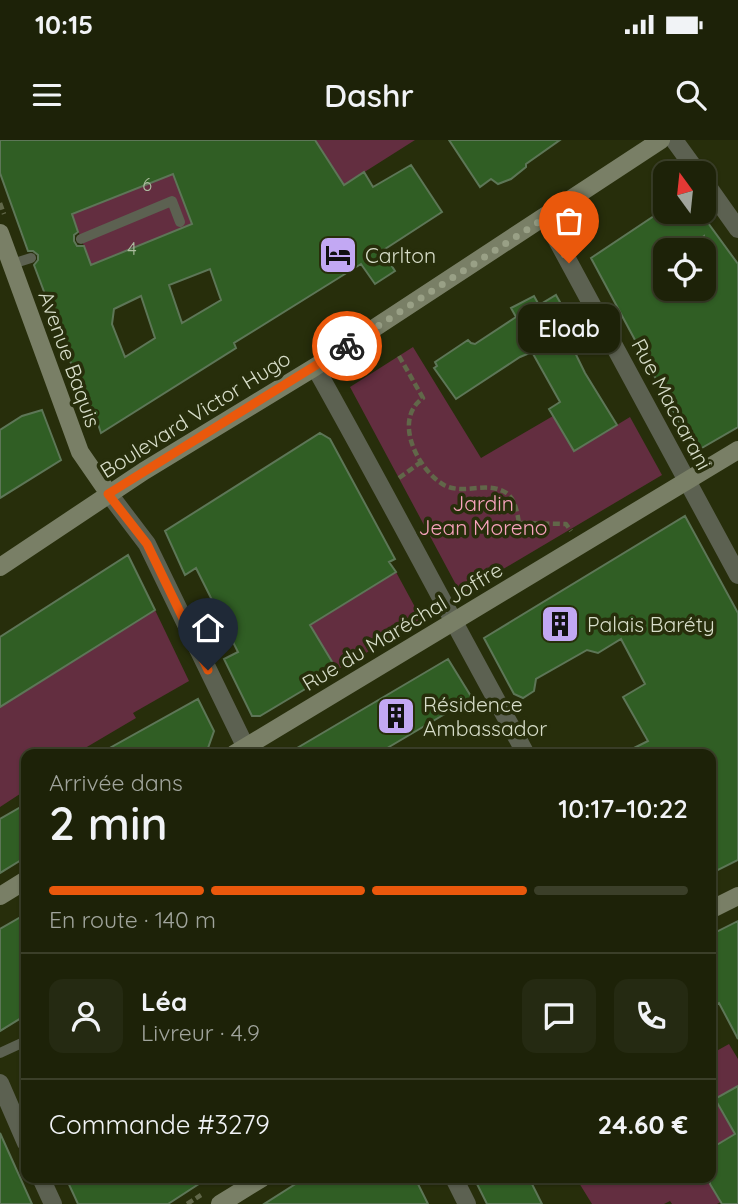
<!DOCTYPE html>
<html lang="fr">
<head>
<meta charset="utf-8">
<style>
  :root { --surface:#1d2208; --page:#252a12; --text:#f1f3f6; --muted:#a0a49c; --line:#3b3f29; --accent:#ea580c }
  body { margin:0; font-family:Quicksand,sans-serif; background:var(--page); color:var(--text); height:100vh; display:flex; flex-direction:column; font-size:26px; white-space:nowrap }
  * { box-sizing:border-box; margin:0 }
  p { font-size:23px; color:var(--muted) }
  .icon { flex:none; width:38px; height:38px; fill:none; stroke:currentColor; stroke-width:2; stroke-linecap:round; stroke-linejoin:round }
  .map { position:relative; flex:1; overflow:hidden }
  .drawer { position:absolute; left:21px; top:609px; width:695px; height:434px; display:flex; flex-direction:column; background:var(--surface); border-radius:14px; box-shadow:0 2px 5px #0004,0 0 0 2px var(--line) }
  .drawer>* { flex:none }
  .needle { width:46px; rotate:345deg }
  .controls { position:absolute; left:653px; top:21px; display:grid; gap:14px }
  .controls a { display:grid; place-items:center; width:63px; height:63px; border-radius:14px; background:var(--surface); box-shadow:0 2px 5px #0004,0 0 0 2px var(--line); font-size:35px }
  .pin { position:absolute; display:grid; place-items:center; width:60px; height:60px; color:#fff; margin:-72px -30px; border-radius:50% 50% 50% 0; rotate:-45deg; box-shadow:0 0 7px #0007 }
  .pin .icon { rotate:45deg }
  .courier { position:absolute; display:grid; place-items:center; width:70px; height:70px; margin:-35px; border:5px solid #ea580c; border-radius:50%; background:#fff; color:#222; box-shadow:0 2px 9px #0007 }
  .bubble { position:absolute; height:49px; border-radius:14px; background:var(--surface); box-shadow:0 2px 5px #0004,0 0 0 2px var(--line); font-size:23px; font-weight:600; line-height:49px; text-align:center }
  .head em { font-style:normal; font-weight:600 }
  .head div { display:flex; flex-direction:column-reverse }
  .head { display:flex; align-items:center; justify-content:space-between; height:119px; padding:0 28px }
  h1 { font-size:46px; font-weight:600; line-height:52px }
  .bar { display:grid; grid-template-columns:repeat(4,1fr); gap:10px 7px; align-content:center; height:84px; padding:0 28px }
  .bar i { height:9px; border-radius:5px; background:var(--line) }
  .bar .current { background:var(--accent) }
  .bar p { grid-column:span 4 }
  .line { display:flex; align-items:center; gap:18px; padding:0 28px; border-top:2px solid var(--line) }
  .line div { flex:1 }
  .round { display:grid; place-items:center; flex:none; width:74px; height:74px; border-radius:14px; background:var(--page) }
  .status { display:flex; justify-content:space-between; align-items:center; height:49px; padding:0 35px; background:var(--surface); direction:ltr }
  .status svg { height:19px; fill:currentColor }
  header { display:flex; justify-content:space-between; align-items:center; height:91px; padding:0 28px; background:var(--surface); font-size:32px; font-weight:600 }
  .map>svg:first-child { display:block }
  .green { fill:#632e40 }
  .building { fill:#305e24; stroke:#5d7657; stroke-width:2; fill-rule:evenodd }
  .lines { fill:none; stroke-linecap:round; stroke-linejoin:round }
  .path { stroke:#616749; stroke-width:4.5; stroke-dasharray:7 3.5; stroke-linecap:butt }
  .lane { stroke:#5c6151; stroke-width:10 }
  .street { stroke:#5c6151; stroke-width:18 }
  .secondary { stroke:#797f66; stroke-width:18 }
  .done { stroke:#99a086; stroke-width:7; stroke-dasharray:0 12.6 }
  .route { stroke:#ea580c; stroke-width:9 }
  .labels { text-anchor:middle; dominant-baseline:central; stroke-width:7; stroke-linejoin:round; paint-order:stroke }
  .number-label { font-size:18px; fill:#adbda0 }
  .poi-label { font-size:21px; fill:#d7ddc9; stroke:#272e0b; text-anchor:start }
  .street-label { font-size:21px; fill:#d7ddc9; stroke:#272e0b }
  .park-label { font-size:21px; fill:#f9a3be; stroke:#272e0b }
</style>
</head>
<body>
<div class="status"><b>10:15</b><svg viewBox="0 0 49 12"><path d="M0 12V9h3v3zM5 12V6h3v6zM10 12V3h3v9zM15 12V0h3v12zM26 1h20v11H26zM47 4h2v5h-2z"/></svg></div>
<header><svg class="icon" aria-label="menu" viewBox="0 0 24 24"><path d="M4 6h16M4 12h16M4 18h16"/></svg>Dashr<svg class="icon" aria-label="search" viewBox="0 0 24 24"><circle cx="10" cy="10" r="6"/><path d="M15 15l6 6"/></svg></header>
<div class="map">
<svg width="738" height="1064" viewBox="0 0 738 1064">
  <rect width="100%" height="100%" fill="#272e0b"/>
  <path class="green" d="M315,0h100l-71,45z
    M173,34l19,50 -101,41 -19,-51z
    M413,207l68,111 72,-42 21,35 56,-34 32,58 -201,119 -111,-207z
    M396,432l26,48 -85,50 -27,-45z
    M155,470l34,71 -56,32 3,5 -61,36h-49v36l-26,17v-100z
    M729,904l9,15v80l-27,10v-95z
    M576,1038h131l14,24 -4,2h-45l-2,-3 -6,3h-72z"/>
  <path class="building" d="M0,0h315l29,45 20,-13 9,15 38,-22 31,47 -60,39 13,20 -20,13 -14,-20 -127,79 2,5 -135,85 -5,-15 -4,1 -58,-154 4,-5v-5l-5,-4h-5l-28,-78zM173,34l19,50 -101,41 -7,-19h-7l-3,-5v-6l4,-3 -6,-18zM210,129l11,31 -39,23 -13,-38zM141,156l14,42 -30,19 -13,-33 2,-15z
    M449,0h111l-34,24v3l-15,12 -13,5 -7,-5 -11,8z
    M660,72h40l38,52v163l-38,22 -7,-1 -102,-190zM704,96v53h-39v-39h18z
    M556,155l13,23 -8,6 24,49 32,52 -43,26 -25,-42 11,-7 -28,-50 -12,5 -64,42 -22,-31 3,-2 -2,-4 33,-22 3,3 4,1 41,-27 -5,-9 23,-12 5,9z
    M42,270l19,50 -61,38v-68l22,-14z
    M320,293l10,6 65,120 -6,3 7,10 -86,53 27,45 -77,46h-8l-28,-57 14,-7 -42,-84 -11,7 -20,-44z
    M685,376l53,97v247l-28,14v-120h-88l26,-13 -25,-44 22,-13 -24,-45 -23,14 -11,-3 -51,29 -2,12 -11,7 -9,-4 -30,-56z
    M128,415l27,55 -155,97v-70z
    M448,519l24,39 -95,56h-90z
    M198,559l16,32 -6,17 -10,6h-99z
    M26,664v53l-26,16v-54z
    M26,774v101l-26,16v-102z
    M738,781v118l-19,-36 -9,5v-73z
    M738,946v118h-16l-12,-20v-35l25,-15 -20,-35z
    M0,993l32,71h-32z
    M66,1038h142l-40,26h-90z
    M305,1038h110l13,26h-164z
    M474,1038h55l13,26h-55z"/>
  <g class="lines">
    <path class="path" d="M0,63l4,11
      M399,216l24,42c-31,22 -5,72 21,87 19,10 40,-3 59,6 12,5 14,21 16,32l47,1 5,7
      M399,338l22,-16
      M187,1064l14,-9"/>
    <path class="lane" d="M81,99l91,-38 8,21
      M12,124l19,-6
      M0,913l26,-12"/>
    <path class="street" d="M674,0l24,33
      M704,41l34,48
      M545,78l193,357
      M315,227c72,128 140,259 211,387
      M109,354l38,50 102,210
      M0,943l26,60
      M41,1038l12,26
      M454,1038l13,26"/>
    <path class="secondary" d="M0,93l80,219 29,42
      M0,427l144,-96 171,-104 346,-227
      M234,614l504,-304
      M0,756l26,-16
      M710,770l28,-14
      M220,1064l42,-26"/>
  </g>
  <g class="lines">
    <path class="done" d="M347,206l198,-128 24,45"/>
    <path class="route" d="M208,530l-61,-126 -39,-50 239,-148"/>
  </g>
  <defs>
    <symbol id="hotel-square" viewBox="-11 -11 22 22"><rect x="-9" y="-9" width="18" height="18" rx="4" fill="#c2a8f3" stroke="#272e0b"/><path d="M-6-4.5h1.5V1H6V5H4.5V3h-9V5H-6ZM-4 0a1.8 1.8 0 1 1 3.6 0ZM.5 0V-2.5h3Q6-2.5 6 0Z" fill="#111"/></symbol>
    <symbol id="building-square" viewBox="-11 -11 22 22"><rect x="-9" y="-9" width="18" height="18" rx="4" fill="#c2a8f3" stroke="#272e0b"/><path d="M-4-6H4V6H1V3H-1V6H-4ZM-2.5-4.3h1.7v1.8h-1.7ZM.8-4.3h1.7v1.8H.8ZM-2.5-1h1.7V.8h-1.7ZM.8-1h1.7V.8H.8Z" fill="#111"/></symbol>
  </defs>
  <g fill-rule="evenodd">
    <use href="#hotel-square" x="316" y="93" width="44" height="44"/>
    <use href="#building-square" x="538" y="462" width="44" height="44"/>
    <use href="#building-square" x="374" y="554" width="44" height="44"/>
  </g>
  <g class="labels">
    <g class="number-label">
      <text x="147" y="44">6</text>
      <text x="132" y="108">4</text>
    </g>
    <g class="poi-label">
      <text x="365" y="115">Carlton</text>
      <text x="587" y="484">Palais Baréty</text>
      <text x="423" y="564">Résidence<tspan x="423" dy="24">Ambassador</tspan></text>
    </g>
    <g class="street-label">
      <text transform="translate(70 219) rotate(70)">Avenue Baquis</text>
      <text transform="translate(672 264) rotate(62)">Rue Maccarani</text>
      <text transform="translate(195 274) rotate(-32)">Boulevard Victor Hugo</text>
      <text transform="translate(402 486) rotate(-31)">Rue du Maréchal Joffre</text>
    </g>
    <g class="park-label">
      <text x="483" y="363">Jardin<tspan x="483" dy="24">Jean Moreno</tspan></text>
    </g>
  </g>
</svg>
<div class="controls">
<a><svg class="needle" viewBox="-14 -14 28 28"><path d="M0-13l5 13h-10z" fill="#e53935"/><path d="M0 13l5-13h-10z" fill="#a0a49c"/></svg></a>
<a><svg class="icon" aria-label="locate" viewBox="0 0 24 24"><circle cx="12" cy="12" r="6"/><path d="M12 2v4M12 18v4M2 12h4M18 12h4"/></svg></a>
</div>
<div class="pin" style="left:569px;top:123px;background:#ea580c"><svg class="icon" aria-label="bag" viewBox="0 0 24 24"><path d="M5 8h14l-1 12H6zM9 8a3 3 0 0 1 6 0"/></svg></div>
<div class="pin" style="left:208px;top:530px;background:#1f2937"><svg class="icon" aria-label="home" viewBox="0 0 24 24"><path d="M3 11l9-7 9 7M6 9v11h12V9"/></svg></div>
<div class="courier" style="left:347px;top:206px"><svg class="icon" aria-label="bike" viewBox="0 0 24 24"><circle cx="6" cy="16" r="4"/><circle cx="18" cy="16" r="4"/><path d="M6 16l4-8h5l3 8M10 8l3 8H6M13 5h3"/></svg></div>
<div class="bubble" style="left:518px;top:164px;width:102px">Eloab</div>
<section class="drawer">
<div class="head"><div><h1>2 min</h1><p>Arrivée dans</p></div><em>10:17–10:22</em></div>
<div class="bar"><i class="current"></i><i class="current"></i><i class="current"></i><i></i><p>En route · 140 m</p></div>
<div class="line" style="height:126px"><a class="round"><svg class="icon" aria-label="person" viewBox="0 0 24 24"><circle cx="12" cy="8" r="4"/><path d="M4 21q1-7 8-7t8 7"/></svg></a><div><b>Léa</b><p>Livreur · 4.9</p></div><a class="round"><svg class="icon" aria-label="chat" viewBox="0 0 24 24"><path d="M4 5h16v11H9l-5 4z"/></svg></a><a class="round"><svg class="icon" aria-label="phone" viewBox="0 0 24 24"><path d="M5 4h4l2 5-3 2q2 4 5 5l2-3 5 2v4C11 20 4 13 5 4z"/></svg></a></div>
<div class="line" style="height:91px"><div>Commande #3279</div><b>24.60 €</b></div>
</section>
</div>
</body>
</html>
